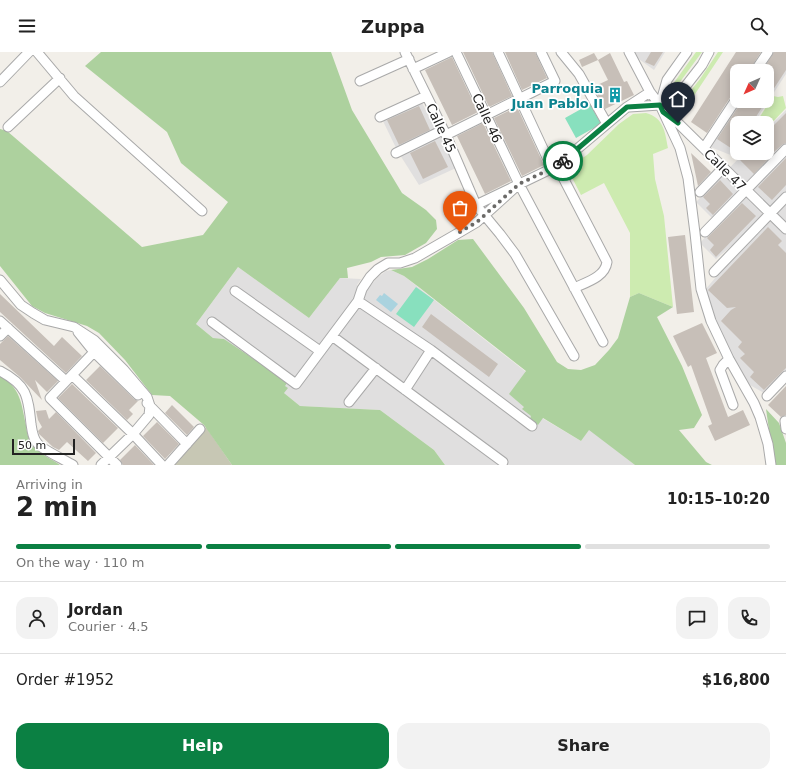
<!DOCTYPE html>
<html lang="en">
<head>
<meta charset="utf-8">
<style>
  :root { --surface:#fff; --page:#f2f2f2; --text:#222; --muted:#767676; --line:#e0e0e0; --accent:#0b8043 }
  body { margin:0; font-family:"DejaVu Sans",sans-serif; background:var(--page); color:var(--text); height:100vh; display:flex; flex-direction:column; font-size:15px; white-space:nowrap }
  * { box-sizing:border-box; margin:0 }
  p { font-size:13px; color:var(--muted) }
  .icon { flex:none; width:22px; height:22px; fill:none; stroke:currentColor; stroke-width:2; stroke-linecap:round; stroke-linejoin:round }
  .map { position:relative; height:413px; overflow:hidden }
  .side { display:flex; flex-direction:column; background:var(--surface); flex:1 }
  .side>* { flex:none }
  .needle { width:26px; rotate:225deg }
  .fabs { position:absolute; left:730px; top:12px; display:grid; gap:8px }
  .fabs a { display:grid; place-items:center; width:44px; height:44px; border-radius:8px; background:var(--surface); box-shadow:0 2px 10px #0003; font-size:20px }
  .scale { position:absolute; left:12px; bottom:10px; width:63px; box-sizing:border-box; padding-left:4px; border:2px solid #222; border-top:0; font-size:11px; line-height:14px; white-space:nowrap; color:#222; -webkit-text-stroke:3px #fff; paint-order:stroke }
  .pin { position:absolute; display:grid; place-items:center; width:34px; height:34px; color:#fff; margin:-41px -17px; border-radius:50% 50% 50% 0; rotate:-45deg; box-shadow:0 0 4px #0007 }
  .pin .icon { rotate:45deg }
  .courier { position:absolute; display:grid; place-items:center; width:40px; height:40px; margin:-20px; border:3px solid #0b8043; border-radius:50%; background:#fff; color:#222; box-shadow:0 1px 5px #0007 }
  .head em { font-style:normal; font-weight:600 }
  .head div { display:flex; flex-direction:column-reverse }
  .head { display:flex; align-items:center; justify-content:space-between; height:68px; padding:0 16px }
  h1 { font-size:26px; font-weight:600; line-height:30px }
  .bar { display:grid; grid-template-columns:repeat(4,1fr); gap:6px 4px; align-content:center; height:48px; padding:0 16px }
  .bar i { height:5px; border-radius:3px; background:var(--line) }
  .bar .selected { background:var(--accent) }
  .bar p { grid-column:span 4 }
  .line { display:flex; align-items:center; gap:10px; padding:0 16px; border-top:1px solid var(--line) }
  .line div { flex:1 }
  .round { display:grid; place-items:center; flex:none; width:42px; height:42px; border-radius:12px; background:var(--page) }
  .action { display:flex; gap:8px; margin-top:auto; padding:8px 16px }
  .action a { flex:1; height:46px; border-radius:12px; background:var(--accent); color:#fff; font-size:16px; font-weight:600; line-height:46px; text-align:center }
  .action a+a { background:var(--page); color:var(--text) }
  header { display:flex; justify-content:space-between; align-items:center; height:52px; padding:0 16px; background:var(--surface); font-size:18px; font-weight:600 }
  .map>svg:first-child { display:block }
  .residential { fill:#e0dfdf }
  .construction { fill:#c7c7b4 }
  .grass { fill:#cdebb0 }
  .forest { fill:#add19e }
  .pitch { fill:#88e0be }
  .water { fill:#aad3df }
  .building { fill:#c7bfb8 }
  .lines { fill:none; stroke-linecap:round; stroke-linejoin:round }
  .minor-casing { stroke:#a9a9a9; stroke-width:11 }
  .minor { stroke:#fff; stroke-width:9 }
  .done { stroke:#6b6a68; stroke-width:4; stroke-dasharray:0 7.2 }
  .route { stroke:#0b8043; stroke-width:5 }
  .labels { text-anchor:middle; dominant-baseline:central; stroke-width:3.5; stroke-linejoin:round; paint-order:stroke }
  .culture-label { font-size:13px; font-weight:bold; fill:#0d838f; stroke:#fff; text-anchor:end }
  .street-label { font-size:13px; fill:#222; stroke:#fff }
</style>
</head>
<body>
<header><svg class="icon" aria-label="menu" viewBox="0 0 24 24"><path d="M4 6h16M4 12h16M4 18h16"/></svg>Zuppa<svg class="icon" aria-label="search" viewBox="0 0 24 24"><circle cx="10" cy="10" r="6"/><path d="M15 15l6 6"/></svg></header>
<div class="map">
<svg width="786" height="413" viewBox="0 0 786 413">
  <rect width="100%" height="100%" fill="#f2efe9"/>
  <path class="residential" d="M629,0h36l-11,18z
    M771,0h15v22l-32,49h-17v26l-4,7 -25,-10 30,-45h29v-30h-9z
    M421,49l16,30 -40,19 -15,-31z
    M786,58v262l-22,21 -23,-13 -12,-21 -24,-69 62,-74 -51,43 -16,-16 44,-50 -32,25 -16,-16 48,-49h23v-24z
    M440,84l16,32 -37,17 -19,-30z
    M238,215l71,51 31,-40 21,1 -4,6 8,7 13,-15 8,-6 5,-1 13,6 122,96 -2,35 -1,2 9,7 -2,3 7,6 5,-7 39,23 8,-12 46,36h-190l-11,-15 -54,-40 -80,-4 -16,-13 -60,-54 -11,-1 -17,-14z"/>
  <path class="construction" d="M206,375l26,38h-61z"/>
  <path class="grass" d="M696,0h6l-25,34 -3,1 -1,-3z
    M718,0h5l-44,66 -3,-6 1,-4 23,-29z
    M773,44l5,1 5,-1 3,12 -19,20v-5h-11z
    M646,61c18,5 19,19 22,35l-15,6 2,25 9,37 9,91 -34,-14 -9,4v-64l-26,-50 -23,12 -14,-27 20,-13 32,-31 14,-10z"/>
  <path class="forest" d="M101,0h230l21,58 50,83 24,17 10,10 1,9 -11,14 -21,12 -24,2 -10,5 -24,6 1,10h-8l-31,40 -71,-51 -42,57 17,14 11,1 58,39 5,5 -2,3 3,2 -4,5 16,13 80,4 54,40 11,15h-213l-28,-40 -34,-29 -18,-1 -27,-35 -26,-27 -12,-7 -42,-13 -13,-7 -32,-40v-137l7,2 135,116 61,-12 25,-33 -47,-39 -14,-31 -82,-66z
    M473,187l51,69 33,54 11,7 13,1 14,-5 14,-15 9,-12 12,-41 9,-4 34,14 -16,10 25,49 20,49 -8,13 -15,2 27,32 6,3h-77l-46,-35 -8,11 -38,-23 -5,7 -8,-6 1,-3 -9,-7 2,-2 -15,-13 17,-23 -106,-83 -16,-12 -13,-6 21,-3 16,-8 30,-19z
    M0,323c21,14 21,27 26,50 1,8 2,14 7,20 6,9 19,14 27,20h-60z
    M766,357l13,14 7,20v22h-12z"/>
  <path class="pitch" d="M590,52l11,20 -25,14 -11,-20z
    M416,235l18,13 -20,27 -18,-13z"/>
  <path class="water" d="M384,241l14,11 -7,8 -15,-12 4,-5 2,1z"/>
  <path class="building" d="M463,0h29l20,44 -23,11z
    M505,0h30l12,26 -25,12z
    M651,0h12l-9,14 -9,-4z
    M736,0h25l-12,19h-12v16l-30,46 -16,-11z
    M774,0h12v18l-19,29v-28h-5z
    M594,1l4,7 12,-7 14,29 3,-1 7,14 -29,14 -12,-22 15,-7 -10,-20 -16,7 -3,-7z
    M452,5l26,55 -26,13 -27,-55z
    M742,49h24l-14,22h-15v29l-20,-13z
    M419,54l11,24 -31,15 -12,-25z
    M517,55l27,58 -22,11 -28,-58z
    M786,61v30l-4,2 -8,7 -7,-7v-13z
    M483,71l28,58 -26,13 -28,-58z
    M435,89l13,26 -25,12 -13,-26z
    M691,101l20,19 -13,14z
    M747,101h27l-20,21 -14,-14z
    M786,106v27l-14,15 -14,-13z
    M720,128l13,14 -20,21 -7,-7 4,-4 -7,-7z
    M742,151l14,13 -40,41 -6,-7 4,-5 -7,-7z
    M768,175l14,14 -4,4 8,8v115l-22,22 -14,-13 4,-5 -14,-14 5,-4 -7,-7 4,-5 -21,-21 10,-11 5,-3 -9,1 -19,-18z
    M685,183l9,77 -17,2 -9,-77z
    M0,242l54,52 8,-9 20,19 -16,17 -66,-61z
    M431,262l67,50 -9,13 -67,-50z
    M702,271l15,30 -11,5 22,59 15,-7 7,15 -35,16 -7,-15 4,-2 -21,-59 -3,2 -15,-31z
    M8,284l50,45 -11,11 -12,-12 7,20 -22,-23 -20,-17v-16z
    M100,314l34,33 4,2 -9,9 4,4 -6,6 -41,-40z
    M72,332l46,44 -15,15 -45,-45z
    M786,334v29l-5,2 -13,-12z
    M172,353l22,22 -7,8 -22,-22z
    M46,358l3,9 7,-7 40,41 -8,8 -21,-19 -8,8 -6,-3 -14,-13 -1,-3 4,-4 -4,-7 -2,-9z
    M157,370l22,22 -14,15 -22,-23z
    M135,393l19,20h-31l-3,-5z"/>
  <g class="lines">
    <defs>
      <path id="minor" d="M37,0l37,44 128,115
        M405,0l41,83 30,70 24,29 15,20 59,102
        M456,0l63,132 84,158
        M498,0l54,116
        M561,0l18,22 28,50
        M629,0l21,40 10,13 20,43 8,30 7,55 6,56 10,32 18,38 25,44 6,14 8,27 3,21
        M413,17l36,-17
        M755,19l13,-19
        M360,29l49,-22
        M0,30l29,-30
        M660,53l7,-25 20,-28
        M629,55l31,-2 21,-13 21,-27 7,-13
        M664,61l14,10 108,106
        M380,65l46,-21
        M8,75l52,-49
        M446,83l109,-54 -14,-29
        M704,96l33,-50
        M396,101l47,-23
        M557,114l50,96c-2,15 -20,20 -33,26
        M700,140l23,-24
        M476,153l81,-39 70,-59 23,-15
        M705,180l81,-83
        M714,220l72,-75
        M0,228l21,25 12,8 12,7 29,7 20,13 30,30 23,27 3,9 -1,9 -16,19 -32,31
        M235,239l85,60
        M358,249l73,49 101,76
        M0,269l66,60
        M212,270l84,62 62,-83 4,-12 8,-12 8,-8 10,-6h12l15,-5 45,-26 17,-10 42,-38
        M78,280l16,20 44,43
        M0,284l8,-8
        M332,284l171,126
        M94,300l-44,46 67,67
        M729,307l-6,6 -3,5 13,35
        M0,319c27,14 28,25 31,53 1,7 2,15 7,20 5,6 27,16 35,21
        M72,323l61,59 29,31
        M405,338l26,-40
        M767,344l19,-20
        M349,350l27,-34
        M147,351l40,41
        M785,369l1,8
        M168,413l32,-36"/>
    </defs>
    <use href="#minor" class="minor-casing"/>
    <use href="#minor" class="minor"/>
  </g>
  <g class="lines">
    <path class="done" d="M460,180l17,-10 42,-38 38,-18 6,-5"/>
    <path class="route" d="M563,109l64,-54 33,-2 3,7 15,11"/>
  </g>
  <defs>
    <symbol id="building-bare" viewBox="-9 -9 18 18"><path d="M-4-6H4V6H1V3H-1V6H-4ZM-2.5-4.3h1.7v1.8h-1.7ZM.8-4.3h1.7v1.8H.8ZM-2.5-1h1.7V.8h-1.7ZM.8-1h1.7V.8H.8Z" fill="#0f9aa8" stroke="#fff" stroke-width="2.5" paint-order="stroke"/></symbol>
  </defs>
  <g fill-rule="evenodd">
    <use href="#building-bare" x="604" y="32" width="22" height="22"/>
  </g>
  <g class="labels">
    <g class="culture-label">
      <text x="603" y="36">Parroquia<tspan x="603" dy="15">Juan Pablo II</tspan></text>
    </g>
    <g class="street-label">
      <text transform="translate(487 66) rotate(65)">Calle 46</text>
      <text transform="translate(441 76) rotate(65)">Calle 45</text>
      <text transform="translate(725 118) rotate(45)">Calle 47</text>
    </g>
  </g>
</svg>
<div class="fabs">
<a><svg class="needle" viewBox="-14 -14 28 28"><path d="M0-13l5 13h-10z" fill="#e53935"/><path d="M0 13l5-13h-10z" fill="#767676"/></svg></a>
<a><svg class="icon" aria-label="layers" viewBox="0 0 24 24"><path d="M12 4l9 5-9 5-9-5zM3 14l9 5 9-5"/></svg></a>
</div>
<div class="scale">50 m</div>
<div class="pin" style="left:460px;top:180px;background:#ea580c"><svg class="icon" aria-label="bag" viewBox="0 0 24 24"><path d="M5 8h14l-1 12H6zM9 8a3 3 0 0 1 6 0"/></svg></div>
<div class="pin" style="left:678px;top:71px;background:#1f2937"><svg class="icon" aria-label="home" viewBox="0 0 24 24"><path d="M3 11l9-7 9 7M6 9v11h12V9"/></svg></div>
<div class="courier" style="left:563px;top:109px"><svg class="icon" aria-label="bike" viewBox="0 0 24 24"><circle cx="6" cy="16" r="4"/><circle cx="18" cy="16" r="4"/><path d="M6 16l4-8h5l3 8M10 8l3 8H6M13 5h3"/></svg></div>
</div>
<section class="side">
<div class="head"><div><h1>2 min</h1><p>Arriving in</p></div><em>10:15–10:20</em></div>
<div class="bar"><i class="selected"></i><i class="selected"></i><i class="selected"></i><i></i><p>On the way · 110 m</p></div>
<div class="line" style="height:72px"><a class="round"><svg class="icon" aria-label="person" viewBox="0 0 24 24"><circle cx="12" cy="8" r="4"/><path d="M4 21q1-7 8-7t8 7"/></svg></a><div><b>Jordan</b><p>Courier · 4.5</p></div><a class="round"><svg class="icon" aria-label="chat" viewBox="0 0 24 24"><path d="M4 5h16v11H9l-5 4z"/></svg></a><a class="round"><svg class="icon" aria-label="phone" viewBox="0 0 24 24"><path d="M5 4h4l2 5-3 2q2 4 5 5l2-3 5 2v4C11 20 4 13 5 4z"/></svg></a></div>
<div class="line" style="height:52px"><div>Order #1952</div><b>$16,800</b></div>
<div class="action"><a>Help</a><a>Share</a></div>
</section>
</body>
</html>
